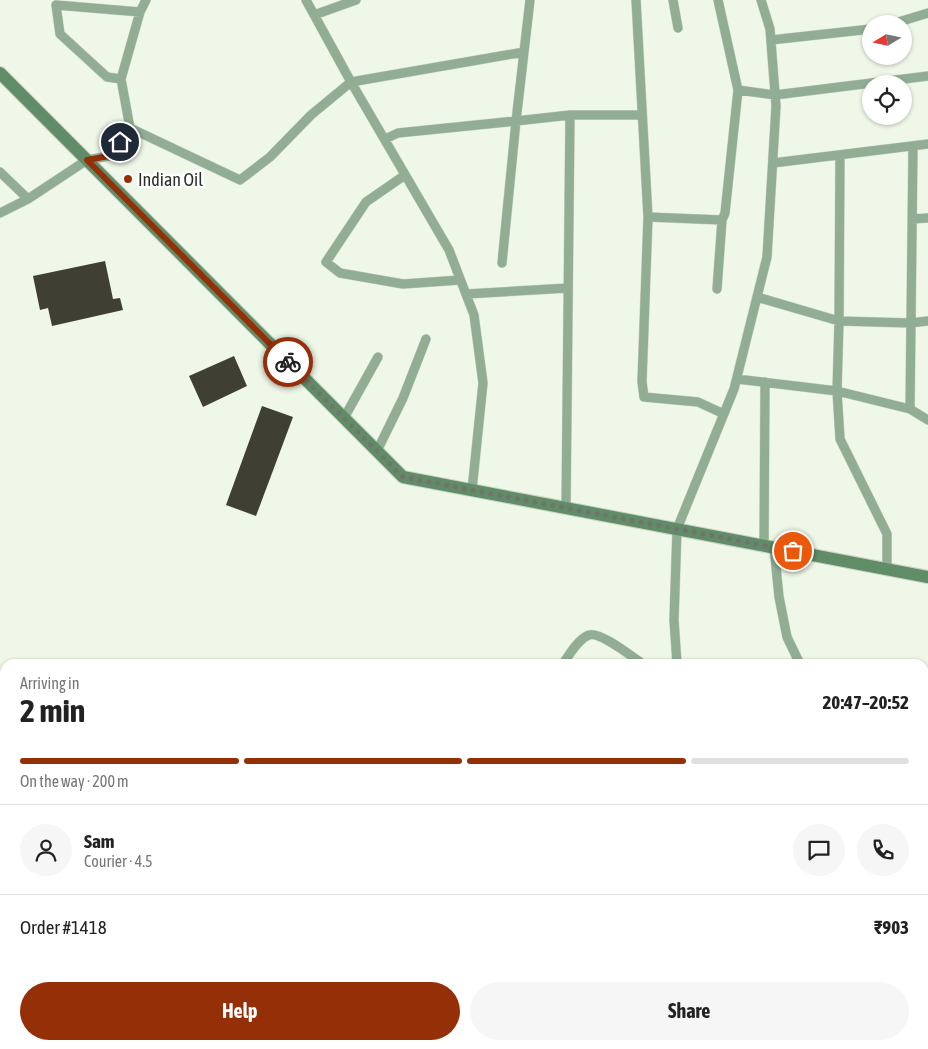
<!DOCTYPE html>
<html lang="en">
<head>
<meta charset="utf-8">
<style>
  :root { --surface:#fff; --page:#f6f6f6; --text:#222; --muted:#767676; --line:#e0e0e0; --accent:#952f08 }
  body { margin:0; font-family:"Asap Condensed",sans-serif; background:var(--page); color:var(--text); height:100vh; display:flex; flex-direction:column; font-size:19px; white-space:nowrap }
  * { box-sizing:border-box; margin:0 }
  p { font-size:16px; color:var(--muted) }
  .icon { flex:none; width:28px; height:28px; fill:none; stroke:currentColor; stroke-width:2; stroke-linecap:round; stroke-linejoin:round }
  .map { position:relative; flex:1; overflow:hidden }
  .panel { position:absolute; left:0px; top:659px; width:929px; height:391px; display:flex; flex-direction:column; background:var(--surface); border-radius:15px 15px 0 0; box-shadow:0 1px 4px #0004 }
  .panel>* { flex:none }
  .needle { width:32px; rotate:260deg }
  .buttons { position:absolute; left:862px; top:15px; display:grid; gap:10px }
  .buttons a { display:grid; place-items:center; width:50px; height:50px; border-radius:50%; background:var(--surface); box-shadow:0 1px 4px #0004; font-size:25px }
  .pin { position:absolute; display:grid; place-items:center; width:42px; height:42px; color:#fff; margin:-21px; border:2px solid #fff; border-radius:50%; box-shadow:0 1px 5px #0007 }
  .courier { position:absolute; display:grid; place-items:center; width:50px; height:50px; margin:-25px; border:4px solid #952f08; border-radius:50%; background:#fff; color:#222; box-shadow:0 1px 6px #0007 }
  .headline em { font-style:normal; font-weight:700 }
  .headline div { display:flex; flex-direction:column-reverse }
  .headline { display:flex; align-items:center; justify-content:space-between; height:85px; padding:0 20px }
  h1 { font-size:32px; font-weight:700; line-height:38px }
  .bar { display:grid; grid-template-columns:repeat(4,1fr); gap:8px 5px; align-content:center; height:60px; padding:0 20px }
  .bar i { height:6px; border-radius:4px; background:var(--line) }
  .bar .selected { background:var(--accent) }
  .bar p { grid-column:span 4 }
  .line { display:flex; align-items:center; gap:12px; padding:0 20px; border-top:1px solid var(--line) }
  .line div { flex:1 }
  .round { display:grid; place-items:center; flex:none; width:52px; height:52px; border-radius:26px; background:var(--page) }
  .action { display:flex; gap:10px; margin-top:auto; padding:10px 20px }
  .action a { flex:1; height:58px; border-radius:30px; background:var(--accent); color:#fff; font-size:20px; font-weight:700; line-height:58px; text-align:center }
  .action a+a { background:var(--page); color:var(--text) }
  .map>svg:first-child { display:block }
  .building { fill:#3f4033 }
  .lines { fill:none; stroke-linecap:round; stroke-linejoin:round }
  .street-casing { stroke:#ccd3c6; stroke-width:10 }
  .secondary-casing { stroke:#ccd3c6; stroke-width:14 }
  .street { stroke:#91ae95; stroke-width:9 }
  .secondary { stroke:#608c68; stroke-width:12 }
  .done { stroke:#70756c; stroke-width:5; stroke-dasharray:0 9 }
  .route { stroke:#952f08; stroke-width:6 }
  .poi-dot { fill:#952f08; stroke:#fff; stroke-width:2 }
  .labels { text-anchor:middle; dominant-baseline:central; stroke-width:5; stroke-linejoin:round; paint-order:stroke }
  .poi-label { font-size:18px; fill:#2c2f2a; stroke:#fff; text-anchor:start }
</style>
</head>
<body>
<div class="map">
<svg width="928" height="1049" viewBox="0 0 928 1049">
  <rect width="100%" height="100%" fill="#eff7e8"/>
  <path class="building" d="M105,261l8,38 7,-1 3,12 -71,16 -4,-18 -8,2 -7,-34z
    M234,356l13,30 -44,21 -14,-31z
    M262,406l31,11 -37,99 -30,-11z"/>
  <g class="lines">
    <defs>
      <path id="street" d="M306,0l45,82 98,168 25,65 9,68 -11,107
        M530,0l-14,121 54,-6 -4,393
        M636,0l12,217 -6,165 2,15 54,5 26,12
        M673,0l5,28
        M314,15l42,-15
        M892,24l36,-11
        M771,40l100,-11
        M121,79l19,-67
        M738,90l37,5 153,-19
        M570,115h72
        M130,128l110,52 30,-23 41,-42 40,-33 173,-30
        M385,139l13,-6 118,-12 -14,142
        M840,155l-1,166 -2,70 3,48 47,95v35
        M773,163l155,-19
        M0,172l28,27
        M405,175l-39,27 -40,60 14,11 63,11 57,-4
        M0,213l28,-14 59,-39 22,-4 21,-28 -9,-49 -14,-2 -47,-43 -4,-29 84,7 6,-12
        M648,217l74,3
        M912,219l16,-1
        M717,289l5,-69 3,-7 13,-123 -20,-90
        M466,294l102,-6
        M757,297l82,24 71,2 18,-2
        M737,379l100,12 73,18 3,-263
        M910,409l18,11
        M344,418l34,-61
        M377,451l26,-53 23,-59
        M764,545l1,-163
        M774,547l5,50 8,40 13,27
        M563,664c6,-9 15,-25 26,-29 11,-4 43,22 54,29
        M677,664l-3,-44 3,-91 57,-140 33,-132 9,-151 -6,-77 -9,-29
        M924,677h4
        M924,772h4
        M924,925l4,-7
        M924,952l4,2
        M497,1045l1,4
        M674,1045v4
        M904,1045l16,4
        M311,1049l7,-4
        M721,1049l28,-4
        M862,1049l4,-4"/>
      <path id="secondary" d="M0,73l403,404 525,100"/>
    </defs>
    <use href="#street" class="street-casing"/>
    <use href="#secondary" class="secondary-casing"/>
    <use href="#street" class="street"/>
    <use href="#secondary" class="secondary"/>
  </g>
  <g class="lines">
    <path class="done" d="M288,362l115,115 390,74"/>
    <path class="route" d="M120,142l-11,14 -22,4 201,202"/>
  </g>
  <circle class="poi-dot" cx="128" cy="179" r="5"/>
  <g class="labels">
    <g class="poi-label">
      <text x="138" y="179">Indian Oil</text>
    </g>
  </g>
</svg>
<div class="buttons">
<a><svg class="needle" viewBox="-14 -14 28 28"><path d="M0-13l5 13h-10z" fill="#e53935"/><path d="M0 13l5-13h-10z" fill="#767676"/></svg></a>
<a><svg class="icon" aria-label="locate" viewBox="0 0 24 24"><circle cx="12" cy="12" r="6"/><path d="M12 2v4M12 18v4M2 12h4M18 12h4"/></svg></a>
</div>
<div class="pin" style="left:793px;top:551px;background:#ea580c"><svg class="icon" aria-label="bag" viewBox="0 0 24 24"><path d="M5 8h14l-1 12H6zM9 8a3 3 0 0 1 6 0"/></svg></div>
<div class="pin" style="left:120px;top:142px;background:#1f2937"><svg class="icon" aria-label="home" viewBox="0 0 24 24"><path d="M3 11l9-7 9 7M6 9v11h12V9"/></svg></div>
<div class="courier" style="left:288px;top:362px"><svg class="icon" aria-label="bike" viewBox="0 0 24 24"><circle cx="6" cy="16" r="4"/><circle cx="18" cy="16" r="4"/><path d="M6 16l4-8h5l3 8M10 8l3 8H6M13 5h3"/></svg></div>
<section class="panel">
<div class="headline"><div><h1>2 min</h1><p>Arriving in</p></div><em>20:47–20:52</em></div>
<div class="bar"><i class="selected"></i><i class="selected"></i><i class="selected"></i><i></i><p>On the way · 200 m</p></div>
<div class="line" style="height:90px"><a class="round"><svg class="icon" aria-label="person" viewBox="0 0 24 24"><circle cx="12" cy="8" r="4"/><path d="M4 21q1-7 8-7t8 7"/></svg></a><div><b>Sam</b><p>Courier · 4.5</p></div><a class="round"><svg class="icon" aria-label="chat" viewBox="0 0 24 24"><path d="M4 5h16v11H9l-5 4z"/></svg></a><a class="round"><svg class="icon" aria-label="phone" viewBox="0 0 24 24"><path d="M5 4h4l2 5-3 2q2 4 5 5l2-3 5 2v4C11 20 4 13 5 4z"/></svg></a></div>
<div class="line" style="height:65px"><div>Order #1418</div><b>₹903</b></div>
<div class="action"><a>Help</a><a>Share</a></div>
</section>
</div>
</body>
</html>
